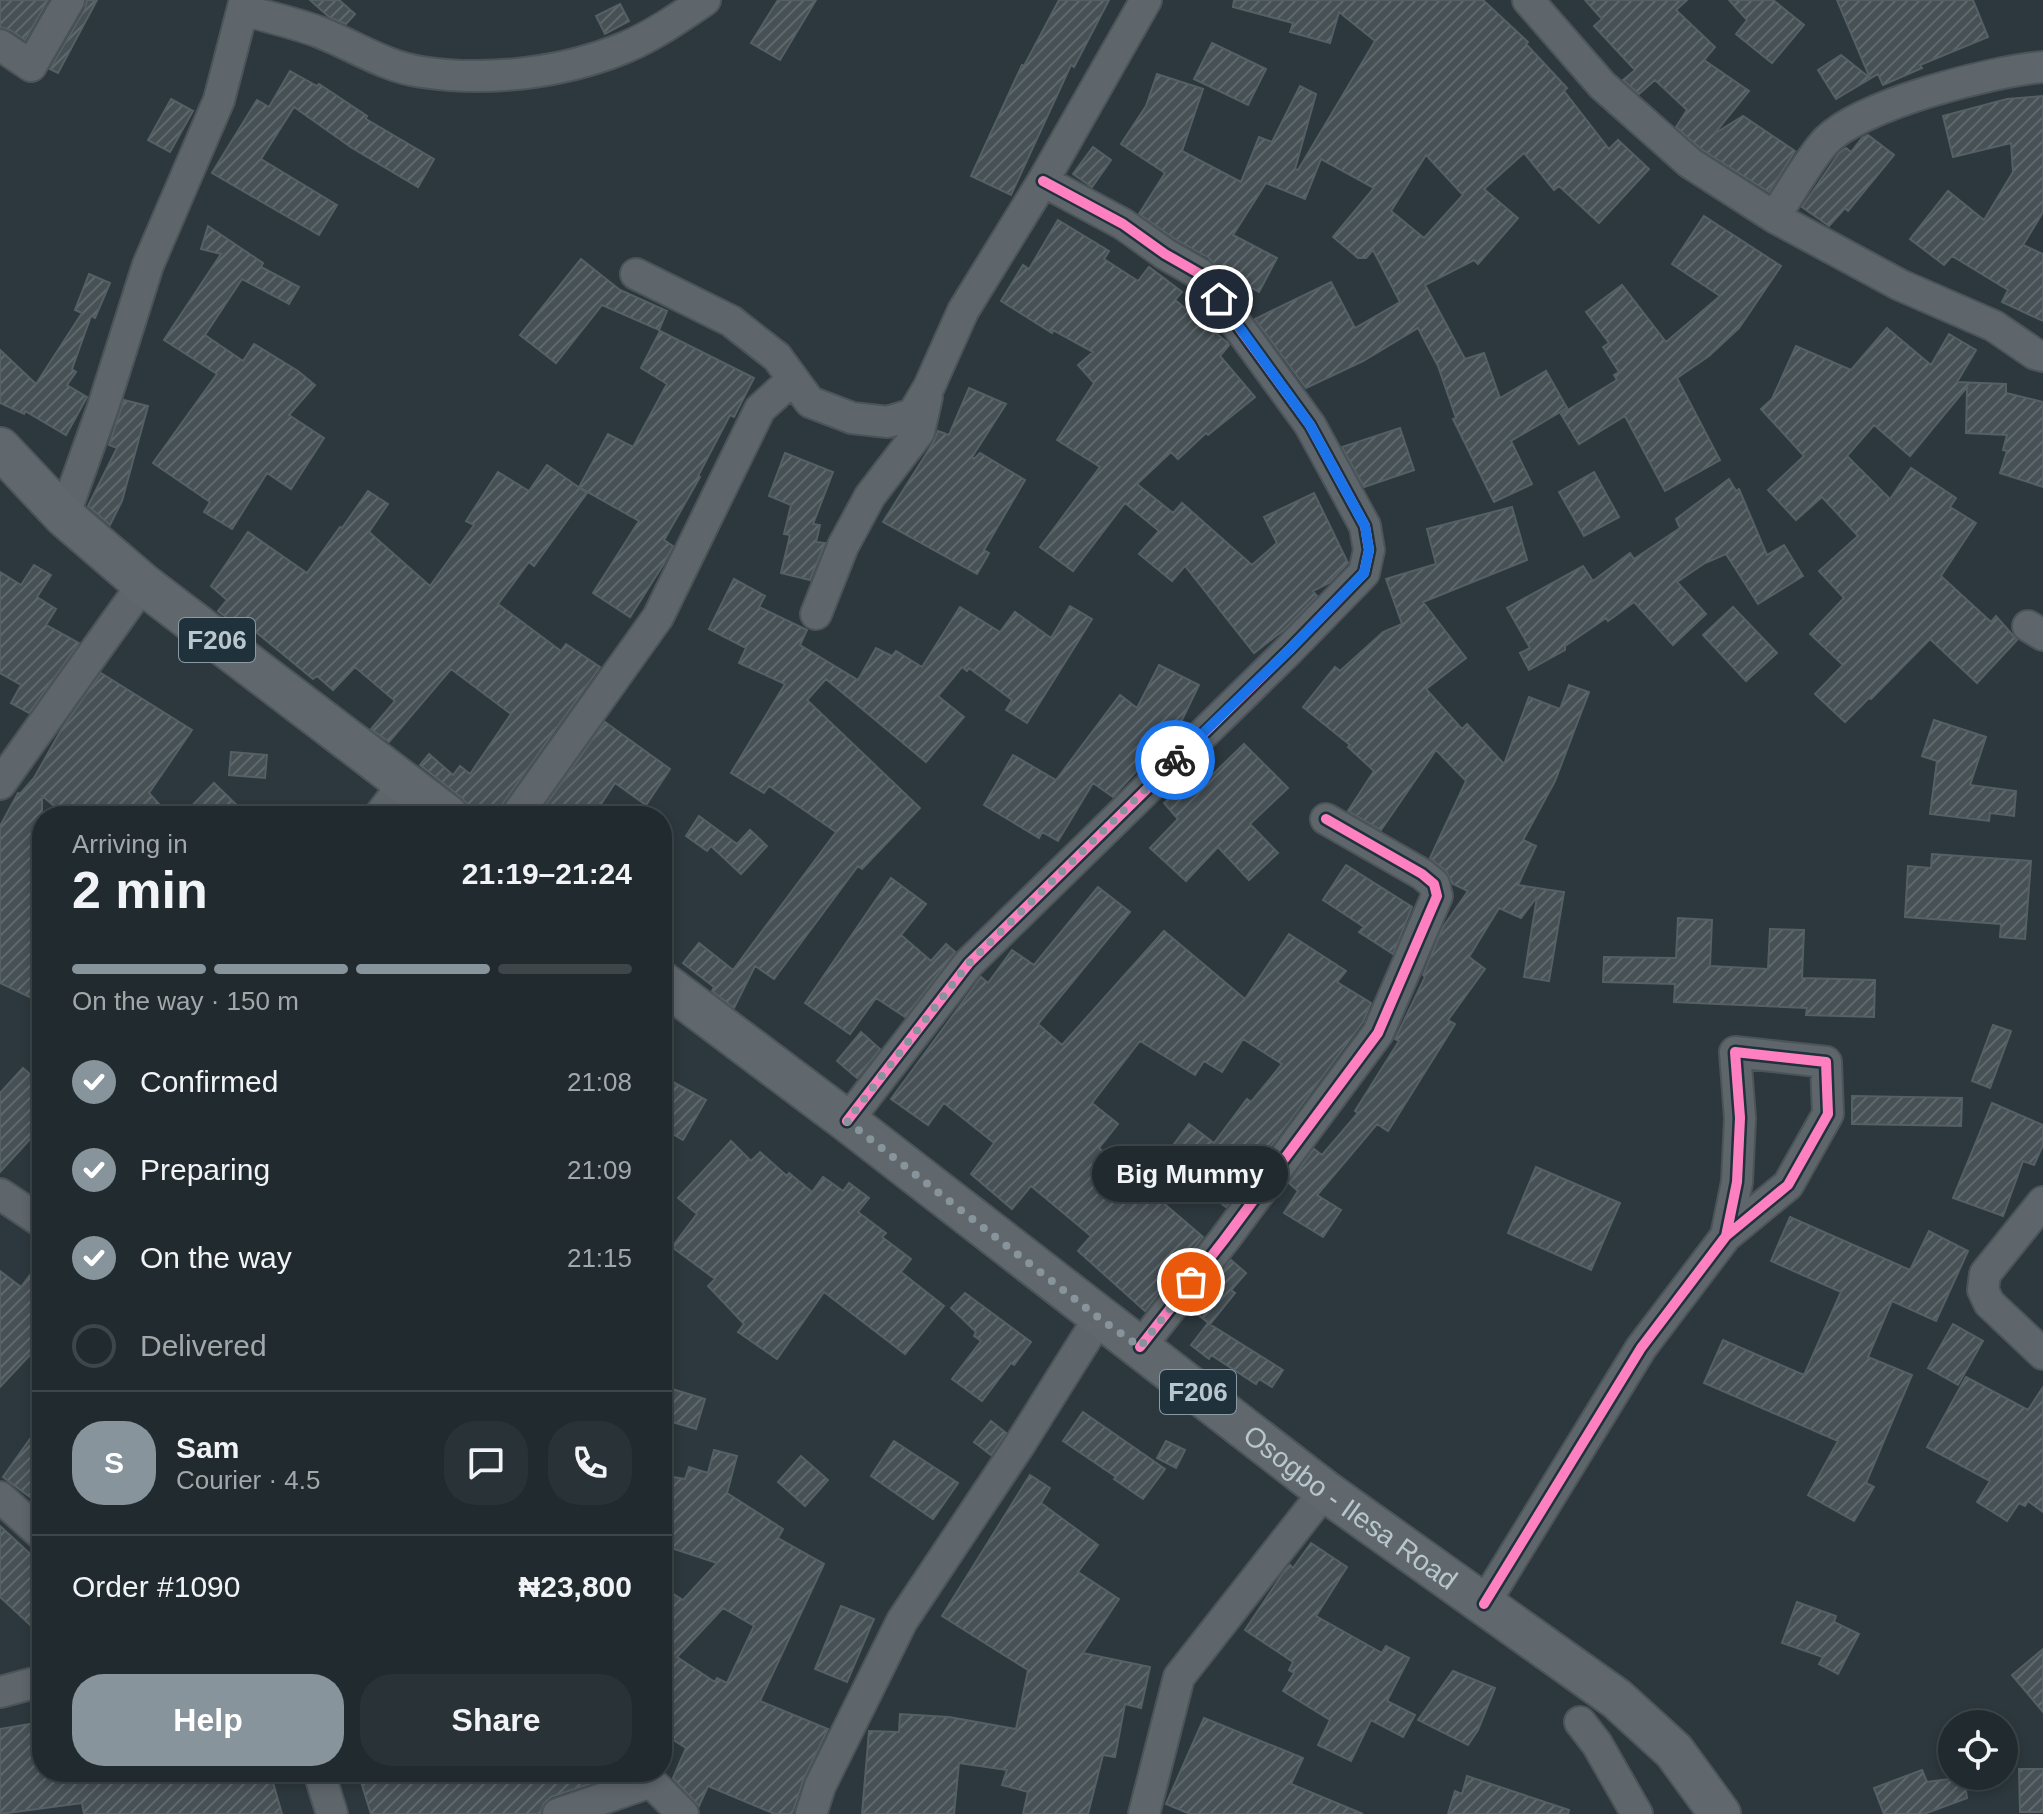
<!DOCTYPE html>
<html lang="en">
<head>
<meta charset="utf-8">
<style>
  :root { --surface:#212a2e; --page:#293236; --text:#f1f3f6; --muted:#a2a7aa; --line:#3e464a; --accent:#87949c }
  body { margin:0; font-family:Helvetica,sans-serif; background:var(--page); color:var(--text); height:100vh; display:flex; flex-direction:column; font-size:30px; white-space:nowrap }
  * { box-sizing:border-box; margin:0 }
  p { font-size:26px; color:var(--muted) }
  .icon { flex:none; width:44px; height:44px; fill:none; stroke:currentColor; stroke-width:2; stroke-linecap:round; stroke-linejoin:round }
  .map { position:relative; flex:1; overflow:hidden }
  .panel { position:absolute; left:32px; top:806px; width:640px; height:976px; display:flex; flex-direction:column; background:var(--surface); border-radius:32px; box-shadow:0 4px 12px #0003,0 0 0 2px var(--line) }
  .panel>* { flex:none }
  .controls { position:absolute; left:1938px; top:1710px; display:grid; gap:16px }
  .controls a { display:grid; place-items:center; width:80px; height:80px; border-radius:50%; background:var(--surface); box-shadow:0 4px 12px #0003,0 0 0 2px var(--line); font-size:40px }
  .pin { position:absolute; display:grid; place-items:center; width:68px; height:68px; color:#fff; margin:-34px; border:4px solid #fff; border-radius:50%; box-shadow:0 2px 8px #0007 }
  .courier { position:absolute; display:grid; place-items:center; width:80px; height:80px; margin:-40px; border:6px solid #1a73e8; border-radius:50%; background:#fff; color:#222; box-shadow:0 2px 10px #0007 }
  .bubble { position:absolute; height:56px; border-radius:28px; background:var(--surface); box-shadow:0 4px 12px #0003,0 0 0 2px var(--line); font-size:26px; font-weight:800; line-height:56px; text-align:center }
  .overview em { font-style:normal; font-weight:800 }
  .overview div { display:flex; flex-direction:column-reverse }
  .overview { display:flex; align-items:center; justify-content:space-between; height:136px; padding:0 40px }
  h1 { font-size:52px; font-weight:800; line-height:60px }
  .bar { display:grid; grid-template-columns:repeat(4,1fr); gap:12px 8px; align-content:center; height:96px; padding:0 40px }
  .bar i { height:10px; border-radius:6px; background:var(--line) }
  .bar .on { background:var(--accent) }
  .bar p { grid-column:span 4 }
  .line { display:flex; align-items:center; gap:20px; padding:0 40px; border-top:2px solid var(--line) }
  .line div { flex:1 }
  .round { display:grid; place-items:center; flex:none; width:84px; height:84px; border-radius:32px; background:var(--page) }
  ol { padding:0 40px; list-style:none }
  li { display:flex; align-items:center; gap:24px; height:88px }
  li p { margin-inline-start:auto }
  li .icon { padding:8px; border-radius:50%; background:var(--accent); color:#fff; stroke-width:4 }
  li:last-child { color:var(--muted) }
  li i { width:44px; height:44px; border:4px solid var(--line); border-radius:50% }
  .action { display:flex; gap:16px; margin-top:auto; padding:16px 40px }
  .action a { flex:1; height:92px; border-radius:32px; background:var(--accent); color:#fff; font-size:32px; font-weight:800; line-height:92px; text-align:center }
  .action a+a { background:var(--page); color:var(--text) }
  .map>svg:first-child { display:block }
  .building { fill:url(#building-hatch); stroke:#556065; stroke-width:2; fill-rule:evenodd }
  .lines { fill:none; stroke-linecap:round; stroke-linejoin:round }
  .minor-casing { stroke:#4b5458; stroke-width:34 }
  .major-casing { stroke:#4b555a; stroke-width:44 }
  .minor { stroke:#5e666b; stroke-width:30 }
  .major { stroke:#60686d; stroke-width:40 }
  .cycleway-casing { stroke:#1f313a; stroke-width:15 }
  .cycleway { stroke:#ff80c0; stroke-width:10 }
  .done { stroke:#87949c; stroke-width:8; stroke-dasharray:0 14.4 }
  .route { stroke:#1a73e8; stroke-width:10 }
  .labels { text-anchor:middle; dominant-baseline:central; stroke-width:6; stroke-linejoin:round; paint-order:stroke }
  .shield { fill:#1f313a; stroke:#8a99a2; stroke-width:2 }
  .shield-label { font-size:26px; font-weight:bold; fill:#b8c6ce }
  .street-label { font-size:28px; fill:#b8c6ce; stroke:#1f313a }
</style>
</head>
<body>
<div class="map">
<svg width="2043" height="1814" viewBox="0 0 2043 1814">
  <defs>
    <pattern id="building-hatch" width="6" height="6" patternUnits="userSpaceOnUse" patternTransform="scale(2)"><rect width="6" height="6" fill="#465055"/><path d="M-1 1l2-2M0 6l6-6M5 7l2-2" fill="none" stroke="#5f686c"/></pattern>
  </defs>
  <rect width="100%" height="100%" fill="#2c383e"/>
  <path class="building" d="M0,0h48l-23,40 -15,-10 -10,-3z
    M87,0h10l-39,73 -8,-4 35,-60z
    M310,0h29l16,14 -9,10 -17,-7z
    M778,0h38l-36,60 -29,-17z
    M1059,0h50l-35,67 -3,-2 -60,130 -40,-19 51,-111 2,1z
    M1234,0h249l45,42 -2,2 41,44 -3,3 45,58 9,-9 31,29 -50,54 -40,-37 -5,4 -30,-37 -40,36 34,29 -40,46 -4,-4 -49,25 40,74 19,-6 16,45 46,-27 21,37 -56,33 21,43 -38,18 -41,-83 3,-1 -18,-52 -20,-38 -55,33 -57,27 -51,-69 76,-37 24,46 45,-26 -27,-52 -7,8h-8l-25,-21 41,-49 -53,-29 -16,40 -39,-16 -33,52 44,23 -18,34 -38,-20 -12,-14 -34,-19 -36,-25 26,-41 -44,-29 25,-38 11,-32 46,15 -21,62 59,31 18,-45 13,5 28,-56 16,8 -21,75 3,1 77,-129 -36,-29 -9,31 -40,-11 3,-9 -60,-16zM1426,155l37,40 -39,43 -33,-27z
    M1585,0h102l-11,10 39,37 -11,13 45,31 -35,43 29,-18 52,35 -26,41 -68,-43 -25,-22 11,-17 -32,-30 -16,14 -16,-14 12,-10 -41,-44 8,-7z
    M1729,0h44l31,25 -32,38 -36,-29 11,-14z
    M1837,0h136l15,37 -68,28 2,3 -39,17 -5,-11 -42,25 -18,-29 23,-15 29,23z
    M620,4l9,17 -24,13 -9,-18z
    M1212,43l54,26 -18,36 -54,-26z
    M290,71l27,15 2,-2 48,32 -1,3 68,40 -16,28 -66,-39 -58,-41 -33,52 76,46 -18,30 -107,-62 45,-73 12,7z
    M2043,96v116l-20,33 20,9v67l-41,-19 6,-12 -56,-34 -8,9 -34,-26 38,-48 36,29 29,-48 -2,-29 -58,14 -10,-41 64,-17z
    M171,99l22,12 -23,41 -22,-12z
    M1868,135l26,20 -46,56 -3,-3 -16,18 -27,-19 37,-54 7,-5 5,4 11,-14z
    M1093,147l18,13 -19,27 -19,-13z
    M1704,216l77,50 -42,62 -30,28 -32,22 43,82 -55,31 -40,-75 -46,28 -18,-30 56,-34 -3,-5 5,-3 -16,-25 6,-4 -23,-31 36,-27 44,57 54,-46 -48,-32z
    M1058,220l51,31 -5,8 34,22 11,-14 33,25 -7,8 53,43 1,2 -9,11 35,41 -47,38 -2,-2 -28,26 -7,-7 -34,32 36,29 9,-10 70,62 25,-22 -13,-26 50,-24 34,70 -19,20 -16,8 4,5 -32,33 -31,24 -69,-87 -13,15 -33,-27 20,-23 -34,-28 -52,68 -33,-24 60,-80 -43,-27 37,-57 -16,-18 15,-13 -40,-22 -1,3 -51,-32 22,-36 6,4z
    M208,226l55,37 -2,4 38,20 -10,17 -47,-25 -37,56 38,26 11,-17 44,27 17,14 -26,30 35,23 -33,51 -24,-16 -35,56 -28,-17 6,-10 -57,-39 64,-89 -53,-34 57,-86 -20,-5z
    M581,259l39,31 47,21 -8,19 -57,-25 -46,58 -36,-28z
    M89,274l21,9 -15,35 -4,-2 -19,53 4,3 -9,13 20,12 -21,38 -41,-24 -1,3 -24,-11v-53l36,34 46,-71 -7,-3z
    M1887,328l44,37 18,-31 27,16 -19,32 49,2v9l37,9v85l-43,-14 7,-22 -4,-1 4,-15 -41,-2 1,-46 -57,69 -36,-31 -27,31 43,43 21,-31 45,30 -6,9 26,16 -35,53 50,46 5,-6 21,24 -40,43 -47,-44 -59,60 -2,-1 -24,24 -30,-28 28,-29 -33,-31 34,-36 -25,-27 39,-35 -36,-39 -26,23 -28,-30 36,-34 -43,-47 11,-10 24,-53 55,24z
    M660,331l94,47 -20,39 -4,-2 -32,61 2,1 -36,63 9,6 -10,19 -33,52 -37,-24 46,-72 -60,-34 29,-53 25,13 34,-63 -26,-16z
    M969,388l37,16 -34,53 2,2 6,-6 45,27 -41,70 5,3 -12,21 -94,-52 50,-79 5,-12 11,4z
    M124,400l24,6 -26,95 -12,24 -22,-19 29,-58 -8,-3z
    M1400,428l14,42 -50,17 -22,-40z
    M785,453l48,19 -20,52 7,1 -4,17 9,1 -15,37 -29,-7 9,-38 -6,-1 7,-29 -22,-9z
    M547,465l40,28 -53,73 -5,-4 -31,42 63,47 5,-7 34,23 -99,139 -3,10h-27l-2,-10 -7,-8 -42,-33 9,-11 24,21 7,-9 10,8 41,-60 -60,-45 -62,73 -18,-13 24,-28 -40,-34 -22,23 -16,-14 -4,3 -68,-56 -4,6 -23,-18 9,-11 -16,-14 37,-54 59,41 33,-46 2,1 26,-37 20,13 -19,28 61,54 44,-61 -8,-4 32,-49 31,19z
    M1594,472l25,45 -35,19 -25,-44z
    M1729,479l7,12 3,-2 28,66 17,-10 19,31 -45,28 -32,-50 -21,9 -28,19 29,32 -33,31 -39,-43 -26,19 -2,-3 -41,28v4l-36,20 -9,-17 10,-5 -23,-40 76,-42 10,15 37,-28 4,6 46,-31 -4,-9z
    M1512,507l15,53 -104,42 43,56 -40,31 36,40 5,-5 37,40 25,-67 31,12 9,-24 20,7 -34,89 -32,59 13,6 -18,39 46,7 -15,89 -25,-4 13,-80 -16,21 -22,-10 -30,49 16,12 -37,51 7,4 -67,107 -11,-7 -60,71 24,15 -18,27 -39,-24 14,-22 -9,-8 25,-34 8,6 36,-42 -3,-2 44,-70 -4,-2 30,-62 -2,-2 20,-48 25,-36 -15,-7 -7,-13 -16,-13 36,-77 -30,-31 -55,80 -33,-19 26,-40 -26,-24 2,-2 -47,-38 32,-40 5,4 43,-39 19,-8 -16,-45 50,-15 -9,-35z
    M34,565l17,10 -14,22 19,12 -10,16 33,18 -50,70 -18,-10 10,-18 -21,-12v-101l21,13z
    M734,579l31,17 -6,11 48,23 -7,15 58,35 18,-32 16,8 4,-5 26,16 38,-60 40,25 15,-20 36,26 19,-32 22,13 -65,104 -21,-13 6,-10 -43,-32 -2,3 -5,-4 -24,29 26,21 -38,45 -100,-83 -19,21 113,108 -58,61 -4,-3 -84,113 -19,-13 -21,42 -22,-17 2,-4 -31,-24 16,-20 34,27 103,-138 -67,-46 -5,7 -33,-20 54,-89 -46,-21 7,-15 -37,-19z
    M1733,607l44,46 -31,28 -43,-46z
    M1159,665l40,20 -18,37 -68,75 -20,-14 -35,58 -16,-9 -3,6 -55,-33 29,-50 43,25 64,-85 17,13z
    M101,673l91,57 -43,63 21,23h-103l-25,-20v207l-42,-20v-157l18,-33 2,1 14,-16 27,-48z
    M1934,720l52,17 -16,48 46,6 -2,25 -24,-3 -1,8 -59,-7 7,-53 -15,-5z
    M605,722l65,47 -24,36 -31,-22 -22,33h-42l-9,-6z
    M1244,744l44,44 -38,36 28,29 -29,27 -31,-33 -32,34 -36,-33 28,-29 -14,-16 35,-32 8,9z
    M231,752l36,3 -2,23 -36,-3z
    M214,783l34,33h-66z
    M699,816l38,28 13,-14 17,16 -26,28 -30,-28 -4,5 -21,-15z
    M1932,854l99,7 -6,78 -25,-2 1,-13 -96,-7 3,-51 23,2z
    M1346,865l66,42 -19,47 -34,-22 5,-5 -41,-27z
    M891,878l35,26 -25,31 30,26 15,-17 9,8 -50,65 -29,-19 -26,36 -45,-31z
    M1098,887l32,25 -92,112 24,21 102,-114 81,68 44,-65 57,37 -9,11 34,21 -8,19 -137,185 -63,-48 26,-35 25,19 33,-44 4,3 31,-38 -39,-25 -21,33 -18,-11 -9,14 -55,-34 -48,62 26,21 -19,24 104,89 -58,74 -67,-60 13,-15 -60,-50 -19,23 -41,-35 23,-31 -50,-40 -16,22 -37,-26 90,-122 7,6 24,-33 22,15z
    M1678,918l34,2 -2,46 58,3 2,-40 34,1 -2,48 73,2 -1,37 -68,-2 1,-7 -133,-6 1,-18 -72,-2 1,-25 72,1z
    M1993,1025l18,6 -21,57 -18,-7z
    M861,1032l19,17 -23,29 -20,-17z
    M23,1068l19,17v41l-42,46v-79z
    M662,1076l44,24 -23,40 -21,-12z
    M1852,1096l110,2 -1,28 -109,-2z
    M1992,1103l51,22v20l-9,20 -11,-4 -20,55 -50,-18z
    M731,1141l20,20 9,-9 27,24 2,-3 23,19 11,-15 20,14 6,-8 20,15 -11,14 28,21 -4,4 29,22 -10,13 43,34 -39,48 -81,-62 -47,67 -39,-27 6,-8 -36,-38 7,-7 -43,-32 25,-33 -19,-16z
    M1536,1167l84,36 -29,67 -83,-37z
    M1790,1217l120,53 19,-39 39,20 -32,70 -44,-20 -24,56 44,18 -46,108 8,4 -20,34 -46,-26 30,-54 -134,-58 19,-43 81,35 37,-83 -70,-31z
    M42,1259v83l-42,45v-116l21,16z
    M1231,1260l15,13 -15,17 4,3 -25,31 -18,-14z
    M965,1293l66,49 -17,23 -3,-2 -29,38 -30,-22 29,-38 -7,-5 2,-4 -25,-24z
    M1208,1323l75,47 -11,17 -13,-8 -3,5 -45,-29 -2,4 -18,-14z
    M1953,1324l30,17 -25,44 -30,-17z
    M1966,1377l62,33 15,-23v125l-15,-11 -3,5 -6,-3 -12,18 -30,-19 13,-21 -63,-34z
    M662,1386l43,13 -9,30 -34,-10z
    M1083,1412l82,57 -22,30 -29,-20 2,-2 -53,-36z
    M991,1421l15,12 -15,22 -17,-13z
    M42,1422v84l-39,-29z
    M894,1441l64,42 -25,36 -62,-43z
    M1166,1441l19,9 -9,18 -19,-10z
    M714,1450l23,6 -10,37 56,36 -5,9 46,26 -64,137 68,28 -24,49 -12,36h-17l-67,-28 -9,20 -26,-28 13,-30 -24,-15v-146l21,13 34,-37 -55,-18v-70l23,4 4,-12 19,6zM723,1608l31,18 -27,57 -10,-5 -2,4 -38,-25z
    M801,1456l27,24 -23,26 -27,-24z
    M1030,1475l20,13 -9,15 57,42 -20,27 41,27 -36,54 67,14 -9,41 -16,-4 -10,53 -12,-2 -15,59h-65l5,-22 -26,-7 5,-15 -48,-7 -5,51h-92l7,-83 30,1 1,-18 49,3 67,12 12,-59 -86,-54z
    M0,1526l42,39v71l-42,-39z
    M1311,1543l36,24 -31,49 66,37 4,-7 23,12 -22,43 28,14 -12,22 -32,-17 -20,41 -33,-16 12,-25 -47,-29 11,-18 -5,-3 4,-8 -48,-32 40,-60 5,-5 3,3z
    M1797,1602l39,14 -2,6 25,12 -21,40 -19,-10 4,-7 -41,-14z
    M841,1606l33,13 -27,63 -32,-13z
    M2043,1649v63l-31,-37z
    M1453,1671l42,17 -17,42 -10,15 -50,-25z
    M1204,1718l99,40 -12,26 72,30h-173l-24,-10z
    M42,1722v50h228l12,42h-198l-2,-11 -82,11v-85z
    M2019,1769h24v43h-23z
    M1922,1770l5,12 37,-5 3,21 -43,16h-40l-10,-26z
    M358,1772h245l1,7 -53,18 -7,6 -4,11h-169z
    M1467,1776l102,34 -1,4h-120l7,-23 7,3z"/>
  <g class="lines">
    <defs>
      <path id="minor" d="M1528,0l74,85 88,78 84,54 126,68 94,41 41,28 8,2
        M243,10c25,7 52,13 76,22 34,13 66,35 103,40 67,10 142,1 204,-25 28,-12 54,-30 79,-47
        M0,45l31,21 38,-66
        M1774,217c15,-21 36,-60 53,-77 36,-36 165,-69 216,-73
        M636,274l95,47 46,36 33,45 42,16 36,4 25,-8 16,-27 34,-76 80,-130 103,-181
        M64,516l39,-109 45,-142 71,-165 26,-100
        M816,614l27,-68 27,-50 49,-64 8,-35
        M2028,626l15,9
        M0,784l143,-200
        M379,816l26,-34
        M516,816l142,-199 102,-208 32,-29
        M847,1121l122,-158 320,-313 75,-77 5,-23 -4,-24 -55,-101 -110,-151 -35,-20 -42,-30 -80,-43
        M0,1194l42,28
        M2043,1202l-58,72 -2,16 6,13 54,51
        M1140,1347l84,-107 154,-207 59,-137 -3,-12 -12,-10 -96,-55
        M0,1497l42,38
        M1484,1604l157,-256 85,-112 62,-51 40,-71 -2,-52 -91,-10 5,66 -3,64 -11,54
        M0,1692l42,-11
        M1580,1722l17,22 40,70
        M319,1772l13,42
        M646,1772l5,10 32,32
        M558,1814l93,-32
        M811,1814l9,-28 82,-165 118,-177 79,-126
        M1144,1814l35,-137 146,-186"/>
      <g id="major">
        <path d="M0,448l64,68 79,68 305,232"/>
        <path id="s1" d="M662,982l185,139 478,370 292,208 57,52 46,63"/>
      </g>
    </defs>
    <use href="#minor" class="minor-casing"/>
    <use href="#major" class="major-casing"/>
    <use href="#minor" class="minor"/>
    <use href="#major" class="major"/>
    <defs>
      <path id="cycleway" d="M847,1121l122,-158 320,-313 75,-77 5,-23 -4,-24 -55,-101 -110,-151 -35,-20 -42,-30 -80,-43
        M1140,1347l84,-107 154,-207 59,-137 -3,-12 -12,-10 -96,-55
        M1484,1604l157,-256 85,-112 62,-51 40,-71 -2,-52 -91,-10 5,66 -3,64 -11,54"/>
    </defs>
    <use href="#cycleway" class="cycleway-casing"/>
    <use href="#cycleway" class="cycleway"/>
  </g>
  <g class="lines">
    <path class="done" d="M1175,760l-206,203 -122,158 252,197 41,29 51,-65"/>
    <path class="route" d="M1175,760l114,-110 75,-77 5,-23 -4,-24 -55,-101 -91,-126"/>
  </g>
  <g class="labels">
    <g class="shield">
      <rect x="179" y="618" width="76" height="44" rx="6"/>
      <rect x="1160" y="1370" width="76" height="44" rx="6"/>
    </g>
    <g class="shield-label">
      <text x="217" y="640">F206</text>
      <text x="1198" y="1392">F206</text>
    </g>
    <g class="street-label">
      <text stroke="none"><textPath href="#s1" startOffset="866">Osogbo - Ilesa Road</textPath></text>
    </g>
  </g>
</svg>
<div class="controls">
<a><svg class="icon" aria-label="locate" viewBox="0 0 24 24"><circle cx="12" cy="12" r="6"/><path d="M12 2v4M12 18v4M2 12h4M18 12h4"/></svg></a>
</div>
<div class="pin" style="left:1191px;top:1282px;background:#ea580c"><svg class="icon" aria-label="bag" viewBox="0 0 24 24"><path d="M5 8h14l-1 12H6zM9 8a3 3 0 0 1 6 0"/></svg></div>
<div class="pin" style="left:1219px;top:299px;background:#1f2937"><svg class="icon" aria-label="home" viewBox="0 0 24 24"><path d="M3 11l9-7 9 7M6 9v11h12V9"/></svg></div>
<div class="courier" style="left:1175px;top:760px"><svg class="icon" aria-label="bike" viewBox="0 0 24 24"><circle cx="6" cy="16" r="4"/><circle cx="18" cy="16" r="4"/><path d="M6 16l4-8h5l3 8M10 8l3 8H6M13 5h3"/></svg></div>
<div class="bubble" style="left:1092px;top:1146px;width:196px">Big Mummy</div>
<section class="panel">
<div class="overview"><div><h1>2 min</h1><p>Arriving in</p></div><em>21:19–21:24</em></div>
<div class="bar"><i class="on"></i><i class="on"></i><i class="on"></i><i></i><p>On the way · 150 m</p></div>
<ol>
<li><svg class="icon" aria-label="check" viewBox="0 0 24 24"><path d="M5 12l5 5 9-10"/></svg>Confirmed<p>21:08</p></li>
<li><svg class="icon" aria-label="check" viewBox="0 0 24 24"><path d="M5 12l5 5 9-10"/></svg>Preparing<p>21:09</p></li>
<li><svg class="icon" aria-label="check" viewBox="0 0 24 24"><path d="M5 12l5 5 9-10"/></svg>On the way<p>21:15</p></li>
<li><i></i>Delivered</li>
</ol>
<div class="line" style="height:144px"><b class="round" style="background:var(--accent);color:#fff">S</b><div><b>Sam</b><p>Courier · 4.5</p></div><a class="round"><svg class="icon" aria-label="chat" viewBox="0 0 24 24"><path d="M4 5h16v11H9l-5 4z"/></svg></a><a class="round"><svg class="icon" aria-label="phone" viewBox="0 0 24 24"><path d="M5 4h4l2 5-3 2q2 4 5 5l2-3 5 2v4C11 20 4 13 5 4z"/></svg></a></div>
<div class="line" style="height:104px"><div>Order #1090</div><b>₦23,800</b></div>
<div class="action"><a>Help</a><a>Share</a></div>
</section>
</div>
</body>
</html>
